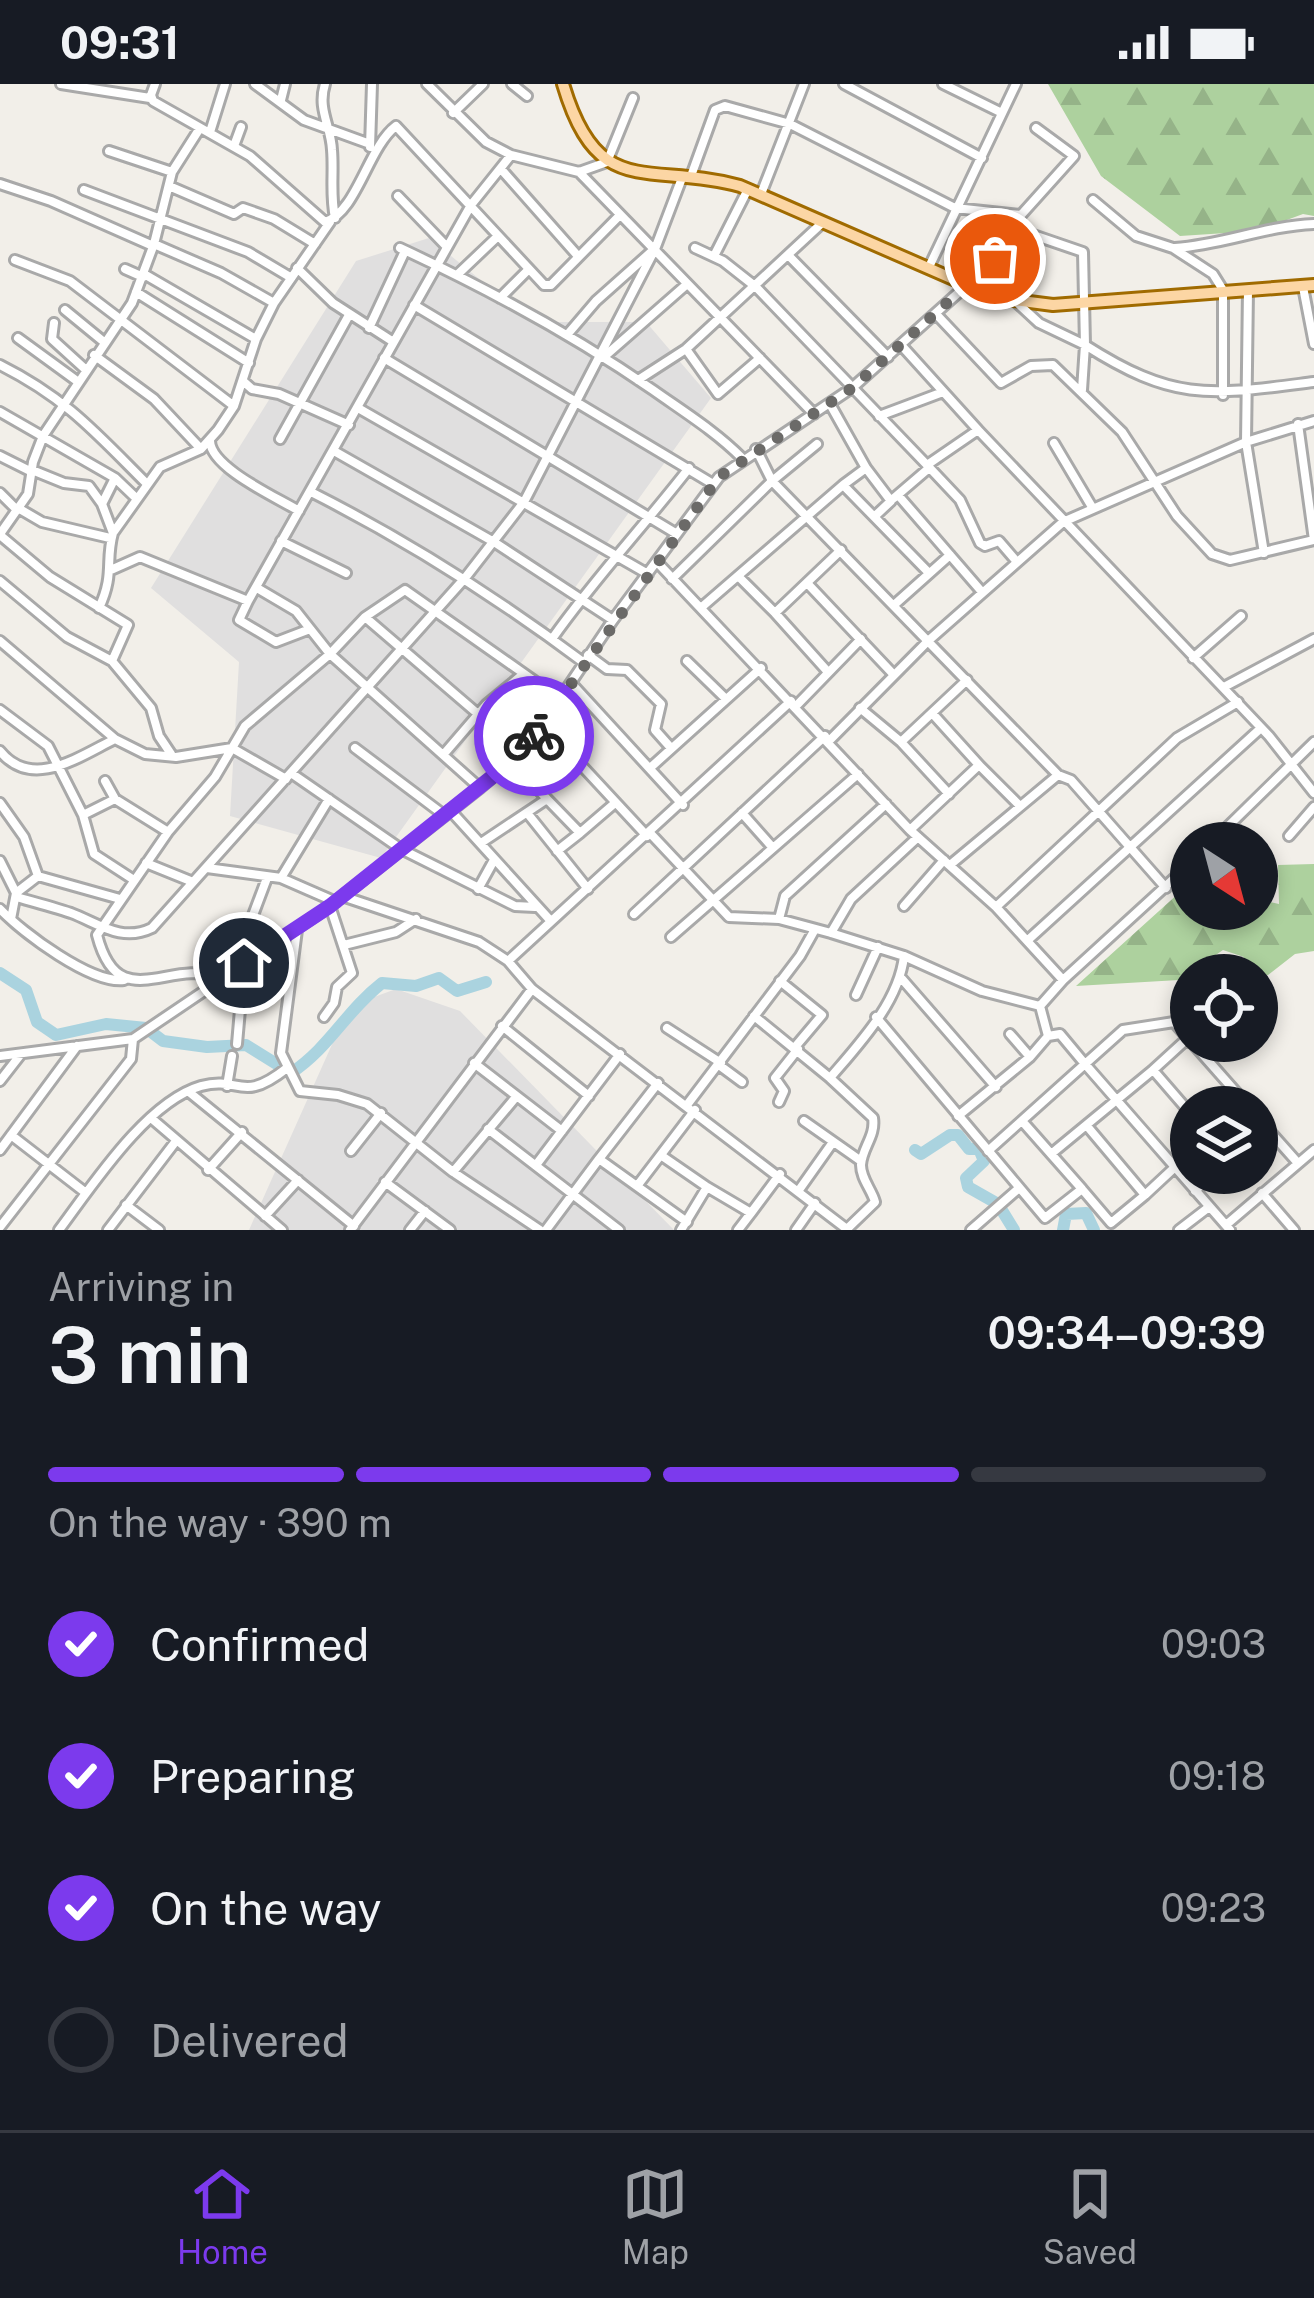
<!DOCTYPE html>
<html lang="en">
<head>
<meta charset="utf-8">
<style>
  :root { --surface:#171b24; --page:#20242c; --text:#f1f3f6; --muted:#9ea1a6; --line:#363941; --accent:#7c3aed }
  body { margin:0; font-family:"Public Sans",sans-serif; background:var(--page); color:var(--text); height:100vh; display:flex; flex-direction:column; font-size:45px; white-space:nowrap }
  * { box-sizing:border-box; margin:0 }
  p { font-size:39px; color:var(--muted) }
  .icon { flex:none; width:66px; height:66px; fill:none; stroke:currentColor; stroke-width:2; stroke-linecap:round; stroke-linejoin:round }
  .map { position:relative; height:1146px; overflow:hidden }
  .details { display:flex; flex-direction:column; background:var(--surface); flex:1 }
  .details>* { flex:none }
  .needle { width:78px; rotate:144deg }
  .controls { position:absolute; left:1170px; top:738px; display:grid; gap:24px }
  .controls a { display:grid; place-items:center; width:108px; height:108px; border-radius:50%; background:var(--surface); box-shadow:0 6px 18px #0003; font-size:60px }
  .pin { position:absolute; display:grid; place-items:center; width:102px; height:102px; color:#fff; margin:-51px; border:6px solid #fff; border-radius:50%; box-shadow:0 3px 12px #0007 }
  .courier { position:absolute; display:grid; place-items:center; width:120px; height:120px; margin:-60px; border:9px solid #7c3aed; border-radius:50%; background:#fff; color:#222; box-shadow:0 3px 15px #0007 }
  .headline em { font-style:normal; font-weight:600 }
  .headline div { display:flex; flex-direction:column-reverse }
  .headline { display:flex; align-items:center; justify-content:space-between; height:204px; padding:0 48px }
  h1 { font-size:78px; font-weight:600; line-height:90px }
  .bar { display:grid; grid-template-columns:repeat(4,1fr); gap:18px 12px; align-content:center; height:144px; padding:0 48px }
  .bar i { height:15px; border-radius:9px; background:var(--line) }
  .bar .on { background:var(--accent) }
  .bar p { grid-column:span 4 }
  ol { padding:0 48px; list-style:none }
  li { display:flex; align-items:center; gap:36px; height:132px }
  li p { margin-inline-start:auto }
  li .icon { padding:12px; border-radius:50%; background:var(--accent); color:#fff; stroke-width:4 }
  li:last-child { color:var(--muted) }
  li i { width:66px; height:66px; border:6px solid var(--line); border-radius:50% }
  .status { display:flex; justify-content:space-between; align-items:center; height:84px; padding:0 60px; background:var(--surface); direction:ltr }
  .status svg { height:33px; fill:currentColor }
  .dock { display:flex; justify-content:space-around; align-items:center; height:168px; border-top:3px solid var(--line); background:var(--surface); font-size:33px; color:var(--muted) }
  .dock a { display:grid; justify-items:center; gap:6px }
  .dock .on { color:var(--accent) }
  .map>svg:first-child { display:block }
  .residential { fill:#e0dfdf }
  .forest { fill:url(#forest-firs) }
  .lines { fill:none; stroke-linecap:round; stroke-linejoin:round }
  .river { stroke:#aad3df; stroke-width:12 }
  .minor-casing { stroke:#a9a9a9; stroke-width:14 }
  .major-casing { stroke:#a06b00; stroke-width:16 }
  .minor { stroke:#fff; stroke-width:8 }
  .major { stroke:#fcd6a4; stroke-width:10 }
  .done { stroke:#6b6a68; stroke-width:12; stroke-dasharray:0 21.6 }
  .route { stroke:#7c3aed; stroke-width:15 }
</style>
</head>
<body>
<div class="status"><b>09:31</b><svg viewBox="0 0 49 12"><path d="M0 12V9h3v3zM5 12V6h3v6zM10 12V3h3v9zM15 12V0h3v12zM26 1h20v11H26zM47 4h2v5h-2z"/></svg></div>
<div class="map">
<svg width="1314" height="1146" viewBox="0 0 1314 1146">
  <defs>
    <pattern id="forest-firs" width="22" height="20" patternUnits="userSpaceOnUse" patternTransform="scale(3)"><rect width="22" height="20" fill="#add19e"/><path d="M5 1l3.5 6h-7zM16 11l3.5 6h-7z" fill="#95b388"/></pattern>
  </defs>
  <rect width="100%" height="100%" fill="#f2efe9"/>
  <path class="residential" d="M429,154l103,84h114l65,76 -330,460 -151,-42 9,-154 -88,-74 205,-327z
    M396,905l64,22 214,219h-425l85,-190 21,-36z"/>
  <path class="forest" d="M1048,0h266v132l-11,-2 -46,17 -77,5 -79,-60z
    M1314,780v87l-19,3 -27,21h-38l14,-18 -21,-7 -44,30 -103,6 114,-103 1,26h66v-10l22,5 -1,-39z"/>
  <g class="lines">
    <path class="river" d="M0,889l26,17 11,32 19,13 50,-11 40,4 17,13 44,6 39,-2 45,28c39,-26 55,-62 91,-90l34,3 23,-8 18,13 29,-9
      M915,1066l6,4 29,-19h8l11,14h10l5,12 -18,17 2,9 30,17 16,26
      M1063,1146l3,-16 20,-1 8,17"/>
    <defs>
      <path id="minor" d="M61,0l89,14
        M155,0l-4,11 2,6 97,55 75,66c32,-10 43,-75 71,-96l148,159h7l69,-70
        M255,0l49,36 66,24
        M325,0c-8,25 6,42 7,66 2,23 -2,44 3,68
        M427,0l59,58 25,13 68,17 28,-10 26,-64
        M512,0l15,12
        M844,0l138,74
        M943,0l59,29
        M281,16l4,-16
        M453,29l30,-29
        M210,48l15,-48
        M234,62l7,-19
        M370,63l2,-63
        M109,67l63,21
        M501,85l76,86
        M579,88l235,242
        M691,92l24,-66 10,-4 65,18 165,84 66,7
        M0,100l51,17 102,45
        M169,102l65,28 9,-6 31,11 41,25
        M84,106l164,62 42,25
        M761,110l43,-110
        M398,112l49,51
        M1093,116l43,36 37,12 40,26 10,16v105
        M1013,144l70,24 2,93c91,58 126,50 229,37
        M154,160l67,29 53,30
        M400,164c88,41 173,87 253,142 31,22 62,41 89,68
        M695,164l28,13 33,26 171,178
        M1175,164c48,-3 90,-22 139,-24
        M714,172l34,-67
        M789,172l99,101
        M15,176l55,21 164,125
        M929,183l87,-183
        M297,184l36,35 59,38
        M125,185l18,8
        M144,190l112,65
        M457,191l41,-39
        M1303,203l11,57
        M978,204l43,-73 53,-59 -38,-28
        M1248,206l-2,152 18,111
        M136,208l113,71
        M500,214l28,-28
        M1014,216l25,23 46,22 -3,45
        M414,221l299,179
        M65,226l39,32
        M936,230l65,69 30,-17 22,-1 69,67 55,84 35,38 18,6 84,-20
        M54,239l-2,16 33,30
        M369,244l36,-77
        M567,251l29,-34 55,-49
        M18,254l59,43
        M902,262l76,84 -51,35 33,35 20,43 5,3 14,-5 18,21
        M686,265l32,45 42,-36
        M94,271l60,44 47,50
        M605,272l81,-71
        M384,274l293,176
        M0,281c66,33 96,68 147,119
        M638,296l48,-31 136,-126
        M243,297l9,8 27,5 70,31
        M830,320l36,64 25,33 -16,15
        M358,324l290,166
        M0,328l115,66 22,21
        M879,332l64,-24
        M1298,340l16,116
        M978,346l291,306 45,57
        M280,355l69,-124
        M210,357c1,27 66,56 89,70
        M1054,359l38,64
        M756,365l16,32 286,294 13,5 95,108
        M334,367l160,91 119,78
        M0,372l32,16
        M866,384l-23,17 85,87
        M32,386l32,13 25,3 13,18
        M311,408c97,49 185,105 272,170
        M0,409l17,17
        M898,411l84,97
        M894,414l35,-30
        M18,424l24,14 68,16
        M113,449l-11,-29 13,-26
        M0,450l28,-40 5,-32 10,-26 89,-133 22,-59 18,-72 28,-44
        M0,451l50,42 78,48 -16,36
        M281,457l65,32
        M657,478l253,268 86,77 67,73
        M113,485l27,-12 108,44 -9,19 37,22 34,-13
        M740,494l35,35
        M672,495l100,-98 45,-37
        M0,497l67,56 45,24 39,47 8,28 12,18
        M807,499l87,92
        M257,504l39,23 34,43 150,134
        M248,517l223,-396 40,-50
        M894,521l56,-50
        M703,522l140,-121
        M99,524c16,-34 6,-46 14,-75l47,-66 41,-18 17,-19 16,-24 22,-67 18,-36 56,-81
        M365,533l113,97
        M552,555c42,-60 92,-113 137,-171
        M0,557l115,98
        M588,571l19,14 20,1 34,34 -6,26 16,18
        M1193,574l48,-42
        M687,577l39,38
        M828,588l-53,-59 66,-63
        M571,599l112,122
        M1224,603l90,-48
        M796,622l65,-67
        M860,624l41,34
        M0,626l48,36 35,69 11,39 40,26
        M543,640l104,112
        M829,657l99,-100 135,-119 183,-80 68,-21
        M355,664l89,67
        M0,667c32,40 80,5 115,-12l30,15 31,3 56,-9 54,31
        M443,671l43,-50 36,-30
        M512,677l35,38
        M979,681l41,41
        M650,684l111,-100
        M291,689l110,76 114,57 20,1
        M105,697l10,18 53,33
        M949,710l-48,-52 66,-62
        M0,719l24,34 14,39 82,23
        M450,726l99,109
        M742,729l31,35
        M528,730l60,75
        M83,731l32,-16
        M910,746l69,-65 -47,-52
        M580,749l35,-30
        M650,749l79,84 50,2 52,14 73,23 78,35 58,15
        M1289,752l25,-29
        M481,759l66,-44 33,34 -23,18
        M1211,759l103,-101
        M0,777l16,32 -5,26
        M146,779l47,19
        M950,781l108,-90
        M207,784l74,10 55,24
        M281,794l48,-79
        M478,805l16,-29
        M16,809l22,-17
        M16,813c18,5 37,10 55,16 27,10 50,30 81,15l313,-350 59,-76 131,-253 27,-71
        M345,813l134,45 29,19 24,28 316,241
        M904,822l40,-46
        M996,823l181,-169 61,-36
        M0,825c23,24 91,75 124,71
        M634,830l191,-178
        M779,835l6,-23 101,-92
        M297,846l-16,123 19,38 38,4 29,9 86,68 87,58
        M831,849l20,-34 67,-62
        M671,853l187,-163
        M1028,856l233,-212
        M344,861l52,-13 20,-13
        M508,877l283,-260
        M232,887l35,-93
        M219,893c-52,-18 -101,39 -122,-42l71,-103 47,-55 30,-51 85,-72 35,-37 40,-27 155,109
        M902,895l94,108
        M780,897l42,34 -27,32
        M856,911l22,-48
        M1040,922l23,-26 128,-117
        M1040,922l8,30
        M754,932l76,62
        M324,933l10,-14 3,-16 15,-14 -22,-67
        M876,933l169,201 37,-29 -60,-68
        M502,942l87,70
        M667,944l54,35
        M1010,950l20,23
        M1048,952l12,-2 25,30 38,-34 51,-8 75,85
        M237,960l7,-80
        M0,972l133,-17 197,-133 150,-118 32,-27 31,-37 70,-104 106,-143 133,-89 115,-103
        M474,979l88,68
        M719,981l23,17
        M1153,986l35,-32
        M0,997l21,-27
        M658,999l-59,76 88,63
        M227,1002l5,-30
        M189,1008l165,134
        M779,1018l5,-11 -9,-13 23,-29
        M687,1021l113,-149 14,-25
        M958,1032l72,-59 18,-21
        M1257,1033l40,45
        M151,1034l131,112
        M804,1037l57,40
        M1087,1042l58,69 29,-27
        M488,1045l131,101
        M11,1051l75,58
        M0,1066l77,-104
        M351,1067l30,-38
        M988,1067l97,-87 145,166
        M1051,1070l102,-84 38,44
        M662,1072l45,31 -26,43
        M536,1081l84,-111
        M208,1086l34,-38
        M453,1088l63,-75
        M385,1098l65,48
        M637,1102l58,-76
        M707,1103l44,26 29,-39
        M1082,1105l29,34 34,-28
        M799,1106l34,-48
        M1195,1107l19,-18
        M1262,1109l32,37
        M126,1121l33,25
        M265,1132l33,-36
        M1226,1141l88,-75
        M0,1143l131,-168 2,-20
        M847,1145l28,-27c-3,-12 -14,-23 -14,-37 1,-17 15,-29 12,-47l-43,-40c29,-34 69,-76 74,-122
        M59,1146c33,-44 87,-128 142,-144 40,-11 39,19 86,-18
        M108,1146l68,-89
        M350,1146l182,-241
        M410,1146l15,-19
        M546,1146l53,-71
        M738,1146l13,-17
        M796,1146l19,-27
        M971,1146l47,-41
        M1179,1146l30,-23"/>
      <path id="major" d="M563,0c35,118 85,77 177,102l227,99 47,15 39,5 261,-20"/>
    </defs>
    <use href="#minor" class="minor-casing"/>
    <use href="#major" class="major-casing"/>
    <use href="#minor" class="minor"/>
    <use href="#major" class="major"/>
  </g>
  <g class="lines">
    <path class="done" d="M534,652l185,-259 133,-89 115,-103 10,4 18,-30"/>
    <path class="route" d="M244,879l86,-57 182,-145 22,-25"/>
  </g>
</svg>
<div class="controls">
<a><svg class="needle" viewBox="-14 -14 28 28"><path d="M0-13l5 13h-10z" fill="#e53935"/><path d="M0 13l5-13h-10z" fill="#9ea1a6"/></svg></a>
<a><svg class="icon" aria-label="locate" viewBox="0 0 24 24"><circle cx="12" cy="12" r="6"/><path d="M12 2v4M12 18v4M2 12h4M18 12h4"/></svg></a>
<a><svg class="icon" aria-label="layers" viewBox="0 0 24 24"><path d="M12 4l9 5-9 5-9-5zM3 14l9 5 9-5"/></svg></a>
</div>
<div class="pin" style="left:995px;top:175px;background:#ea580c"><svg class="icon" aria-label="bag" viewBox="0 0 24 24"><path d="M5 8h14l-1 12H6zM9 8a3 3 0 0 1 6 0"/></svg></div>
<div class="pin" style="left:244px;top:879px;background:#1f2937"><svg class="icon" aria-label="home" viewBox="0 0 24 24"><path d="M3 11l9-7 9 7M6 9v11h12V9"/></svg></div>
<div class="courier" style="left:534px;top:652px"><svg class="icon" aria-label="bike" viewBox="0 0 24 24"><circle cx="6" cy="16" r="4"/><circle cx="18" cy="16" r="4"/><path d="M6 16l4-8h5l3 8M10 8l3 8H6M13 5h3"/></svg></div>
</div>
<section class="details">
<div class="headline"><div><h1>3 min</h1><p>Arriving in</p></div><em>09:34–09:39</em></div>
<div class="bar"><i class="on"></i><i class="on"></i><i class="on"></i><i></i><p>On the way · 390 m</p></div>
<ol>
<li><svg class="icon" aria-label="check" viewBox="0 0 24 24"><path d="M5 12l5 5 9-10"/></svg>Confirmed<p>09:03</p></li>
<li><svg class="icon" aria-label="check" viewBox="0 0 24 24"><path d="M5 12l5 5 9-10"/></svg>Preparing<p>09:18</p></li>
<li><svg class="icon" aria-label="check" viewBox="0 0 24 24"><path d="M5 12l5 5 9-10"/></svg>On the way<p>09:23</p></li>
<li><i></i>Delivered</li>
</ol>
</section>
<nav class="dock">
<a class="on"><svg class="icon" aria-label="home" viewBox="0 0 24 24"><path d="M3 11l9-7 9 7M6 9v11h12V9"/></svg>Home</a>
<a><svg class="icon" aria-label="map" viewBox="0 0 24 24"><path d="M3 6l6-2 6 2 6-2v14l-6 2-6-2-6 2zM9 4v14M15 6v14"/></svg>Map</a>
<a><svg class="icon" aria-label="saved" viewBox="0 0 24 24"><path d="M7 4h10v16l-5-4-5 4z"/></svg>Saved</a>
</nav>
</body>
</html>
